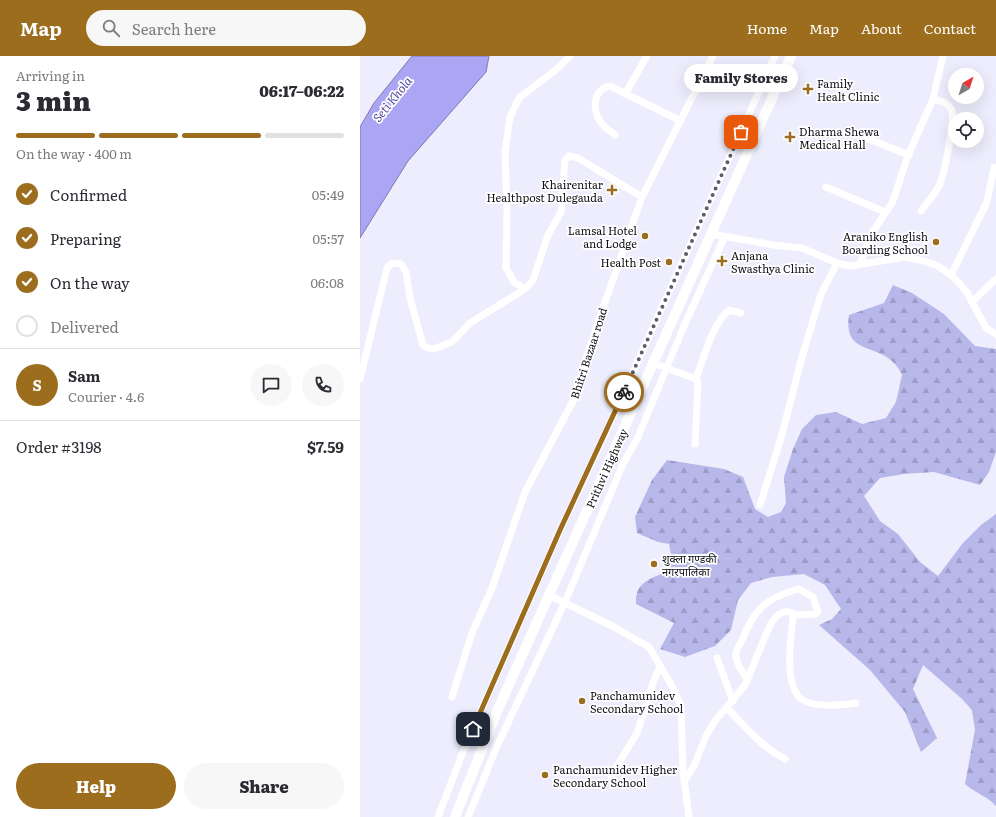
<!DOCTYPE html>
<html lang="en">
<head>
<meta charset="utf-8">
<style>
  :root { --surface:#fff; --page:#f7f7f7; --text:#2b2b33; --muted:#7c7c81; --line:#e1e1e2; --accent:#9b6d1d }
  body { margin:0; font-family:Literata,"Noto Sans Devanagari",serif; background:var(--page); color:var(--text); height:100vh; display:flex; flex-direction:column; font-size:15px; white-space:nowrap }
  * { box-sizing:border-box; margin:0 }
  p { font-size:13px; color:var(--muted) }
  .icon { flex:none; width:22px; height:22px; fill:none; stroke:currentColor; stroke-width:2; stroke-linecap:round; stroke-linejoin:round }
  .map { position:relative; flex:1; overflow:hidden }
  .side { display:flex; flex-direction:column; background:var(--surface); width:360px }
  .side>* { flex:none }
  .needle { width:26px; rotate:39deg }
  .controls { position:absolute; left:588px; top:12px; display:grid; gap:8px }
  .controls a { display:grid; place-items:center; width:36px; height:36px; border-radius:50%; background:var(--surface); box-shadow:0 4px 16px #0002; font-size:20px }
  .pin { position:absolute; display:grid; place-items:center; width:34px; height:34px; color:#fff; margin:-17px; border-radius:8px; box-shadow:0 2px 6px #0006 }
  .courier { position:absolute; display:grid; place-items:center; width:40px; height:40px; margin:-20px; border:3px solid #9b6d1d; border-radius:50%; background:#fff; color:#222; box-shadow:0 1px 5px #0007 }
  .bubble { position:absolute; height:28px; border-radius:14px; background:var(--surface); box-shadow:0 4px 16px #0002; font-size:13px; font-weight:800; line-height:28px; text-align:center }
  .headline em { font-style:normal; font-weight:800 }
  .headline div { display:flex; flex-direction:column-reverse }
  .headline { display:flex; align-items:center; justify-content:space-between; height:68px; padding:0 16px }
  h1 { font-size:26px; font-weight:800; line-height:30px }
  .bar { display:grid; grid-template-columns:repeat(4,1fr); gap:6px 4px; align-content:center; height:48px; padding:0 16px }
  .bar i { height:5px; border-radius:3px; background:var(--line) }
  .bar .selected { background:var(--accent) }
  .bar p { grid-column:span 4 }
  .line { display:flex; align-items:center; gap:10px; padding:0 16px; border-top:1px solid var(--line) }
  .line div { flex:1 }
  .round { display:grid; place-items:center; flex:none; width:42px; height:42px; border-radius:21px; background:var(--page) }
  ol { padding:0 16px; list-style:none }
  li { display:flex; align-items:center; gap:12px; height:44px }
  li p { margin-inline-start:auto }
  li .icon { padding:4px; border-radius:50%; background:var(--accent); color:#fff; stroke-width:4 }
  li:last-child { color:var(--muted) }
  li i { width:22px; height:22px; border:2px solid var(--line); border-radius:50% }
  .button { display:flex; gap:8px; margin-top:auto; padding:8px 16px }
  .button a { flex:1; height:46px; border-radius:24px; background:var(--accent); color:#fff; font-size:16px; font-weight:800; line-height:46px; text-align:center }
  .button a+a { background:var(--page); color:var(--text) }
  header { display:flex; align-items:center; gap:24px; box-sizing:border-box; height:56px; padding:0 20px; background:var(--accent); color:#fff }
  header strong { font-size:19px }
  nav { display:flex; gap:22px; margin-inline-start:auto; font-size:14px }
  .search { width:280px; height:36px; background:var(--page); display:flex; align-items:center; gap:10px; box-sizing:border-box; padding:0 14px; border-radius:22px; color:var(--muted); font-size:15px }
  main { display:flex; flex:1; min-height:0 }
  .map>svg:first-child { display:block }
  .forest { fill:url(#forest-firs) }
  .water { fill:#aaa6f3; stroke:#7c79b2 }
  .lines { fill:none; stroke-linecap:round; stroke-linejoin:round }
  .minor { stroke:#fff; stroke-width:7 }
  .highway { stroke:#fff; stroke-width:10 }
  .done { stroke:#5d5d69; stroke-width:4; stroke-dasharray:0 7.2 }
  .route { stroke:#9b6d1d; stroke-width:5 }
  .poi-dot { fill:#9b6d1d; stroke:#fff; stroke-width:1.5 }
  .labels { text-anchor:middle; dominant-baseline:central; stroke-width:3.5; stroke-linejoin:round; paint-order:stroke }
  .poi-label { font-size:11px; fill:#101019; stroke:#fff; text-anchor:start }
  .street-label { font-size:11px; fill:#101019; stroke:#fff }
  .water-label { font-size:12px; font-style:italic; fill:#5346a1; stroke:#fff }
</style>
</head>
<body>
<header>
<strong>Map</strong>
<div class="search"><svg class="icon" aria-label="search" viewBox="0 0 24 24"><circle cx="10" cy="10" r="6"/><path d="M15 15l6 6"/></svg>Search here</div>
<nav><a>Home</a><a>Map</a><a>About</a><a>Contact</a></nav>
</header>
<main>
<section class="side">
<div class="headline"><div><h1>3 min</h1><p>Arriving in</p></div><em>06:17–06:22</em></div>
<div class="bar"><i class="selected"></i><i class="selected"></i><i class="selected"></i><i></i><p>On the way · 400 m</p></div>
<ol>
<li><svg class="icon" aria-label="check" viewBox="0 0 24 24"><path d="M5 12l5 5 9-10"/></svg>Confirmed<p>05:49</p></li>
<li><svg class="icon" aria-label="check" viewBox="0 0 24 24"><path d="M5 12l5 5 9-10"/></svg>Preparing<p>05:57</p></li>
<li><svg class="icon" aria-label="check" viewBox="0 0 24 24"><path d="M5 12l5 5 9-10"/></svg>On the way<p>06:08</p></li>
<li><i></i>Delivered</li>
</ol>
<div class="line" style="height:72px"><b class="round" style="background:var(--accent);color:#fff">S</b><div><b>Sam</b><p>Courier · 4.6</p></div><a class="round"><svg class="icon" aria-label="chat" viewBox="0 0 24 24"><path d="M4 5h16v11H9l-5 4z"/></svg></a><a class="round"><svg class="icon" aria-label="phone" viewBox="0 0 24 24"><path d="M5 4h4l2 5-3 2q2 4 5 5l2-3 5 2v4C11 20 4 13 5 4z"/></svg></a></div>
<div class="line" style="height:52px"><div>Order #3198</div><b>$7.59</b></div>
<div class="button"><a>Help</a><a>Share</a></div>
</section>
<div class="map">
<svg width="636" height="761" viewBox="0 0 636 761">
  <defs>
    <pattern id="forest-firs" width="22" height="20" patternUnits="userSpaceOnUse"><rect width="22" height="20" fill="#b8b7ea"/><path d="M5 1l3.5 6h-7zM16 11l3.5 6h-7z" fill="#9d9cc8"/></pattern>
  </defs>
  <rect width="100%" height="100%" fill="#ededfd"/>
  <path class="forest" d="M533,229l19,8 32,21 31,32 21,3v103l-7,20 -9,13 -46,-13 -30,2 -24,4 -16,18 16,25 18,13 22,28 18,14 25,-33 18,-18 15,-11v292c-9,-10 -21,-13 -31,-22l10,-54 -3,-20 -10,-11 -39,-34 -10,24 24,49 -16,14 -16,-40 -35,-42 -51,-45 13,-6 9,-10 -16,-24 -21,-11 -32,3 -21,6 -13,17 -7,30 -16,16 -30,11 -25,-8 14,-26 -38,-19c-1,-22 13,-24 29,-32l7,-13 -3,-15 -11,-2 -21,-9 -2,-16 17,-37 15,-20 57,9 19,8 12,32 13,8 13,-5 5,-9 -2,-26 9,-28 9,-20 14,-14 20,-3 26,12 24,-6 10,-16 6,-27c-2,-4 -4,-8 -7,-11 -19,-21 -52,-9 -46,-49l35,-12z"/>
  <path class="water" d="M52,0h77l-3,16 -78,89 -48,77v-111l14,-24z"/>
  <g class="lines">
    <path class="minor" d="M265,38l22,-38
      M491,76l58,23
      M255,79c-4,-4 -9,-6 -12,-10 -11,-12 -12,-35 7,-39l71,35
      M466,131l59,25
      M561,155c6,-8 13,-16 18,-25 5,-10 17,-68 12,-77 -4,-7 -11,-8 -18,-10
      M351,178l62,11 29,3 35,15 13,3 56,-9 18,4 14,5 13,9 9,9 8,10 18,34 10,6
      M500,209l10,-29 22,-33 4,-11 11,-34 26,-59 10,-43
      M591,219l36,-73 7,-35
      M165,233l8,-9 15,-45 13,-23 4,-52 4,-4 9,2 64,39
      M612,246l24,-23
      M293,307l43,16 2,3 -3,62
      M0,323l27,-111 4,-4 5,-1 5,1 5,8 4,26 13,47 5,3 6,1 18,-7 18,-19 55,-34 -11,-7 -8,-14 1,-56 -2,-60 5,-35 9,-19 38,-29 13,-13
      M336,323c7,-19 17,-57 33,-69l12,3
      M400,449l21,-67 21,-81 19,-63 16,-31
      M189,539l65,32 35,20 24,41 8,18 2,65 6,46
      M357,602l16,43
      M387,623c-4,-7 -12,-16 -11,-25 0,-4 4,-10 6,-14 12,-31 24,-42 56,-51l15,8 5,14 -2,3 -23,1
      M92,641l20,-64 20,-45 33,-96 47,-89 26,-81 44,-125 71,-141
      M367,652c18,18 34,39 58,51
      M113,673l14,7
      M251,720l26,-43 16,-50 7,-17
      M324,725l10,-15 12,-30 9,-15 30,-36 25,-60c5,-8 12,-17 22,-12l1,4c-2,21 -9,62 6,80 11,12 43,8 57,6
      M78,761l25,-65 97,-222 46,-98 169,-376
      M108,761l30,-73 67,-142 58,-138 15,-27 46,-111 40,-88"/>
    <path class="highway" d="M95,761l43,-108 293,-653"/>
  </g>
  <g class="lines">
    <path class="done" d="M264,336l117,-260"/>
    <path class="route" d="M113,673l87,-199 64,-138"/>
  </g>
  <g class="poi-dot">
    <path d="M446 27h4v4h4v4h-4v4h-4v-4h-4v-4h4z"/>
    <path d="M428 75h4v4h4v4h-4v4h-4v-4h-4v-4h4z"/>
    <path d="M250 128h4v4h4v4h-4v4h-4v-4h-4v-4h4z"/>
    <circle cx="285" cy="180" r="4"/>
    <circle cx="576" cy="186" r="4"/>
    <path d="M360 199h4v4h4v4h-4v4h-4v-4h-4v-4h4z"/>
    <circle cx="309" cy="206" r="4"/>
    <circle cx="294" cy="508" r="4"/>
    <circle cx="222" cy="645" r="4"/>
    <circle cx="185" cy="719" r="4"/>
  </g>
  <g class="labels">
    <g class="poi-label">
      <text x="457" y="27">Family<tspan x="457" dy="13">Healt Clinic</tspan></text>
      <text x="439" y="75">Dharma Shewa<tspan x="439" dy="13">Medical Hall</tspan></text>
      <text x="243" y="128" text-anchor="end">Khairenitar<tspan x="243" dy="13">Healthpost Dulegauda</tspan></text>
      <text x="277" y="174" text-anchor="end">Lamsal Hotel<tspan x="277" dy="13">and Lodge</tspan></text>
      <text x="568" y="180" text-anchor="end">Araniko English<tspan x="568" dy="13">Boarding School</tspan></text>
      <text x="371" y="199">Anjana<tspan x="371" dy="13">Swasthya Clinic</tspan></text>
      <text x="301" y="206" text-anchor="end">Health Post</text>
      <text x="302" y="502">शुक्ला गण्डकी<tspan x="302" dy="13">नगरपालिका</tspan></text>
      <text x="230" y="639">Panchamunidev<tspan x="230" dy="13">Secondary School</tspan></text>
      <text x="193" y="713">Panchamunidev Higher<tspan x="193" dy="13">Secondary School</tspan></text>
    </g>
    <g class="street-label">
      <text transform="translate(228 297) rotate(-72)">Bhitri Bazaar road</text>
      <text transform="translate(246 412) rotate(-66)">Prithvi Highway</text>
    </g>
    <g class="water-label">
      <text transform="translate(32 43) rotate(-51)">Seti Khola</text>
    </g>
  </g>
</svg>
<div class="controls">
<a><svg class="needle" viewBox="-14 -14 28 28"><path d="M0-13l5 13h-10z" fill="#e53935"/><path d="M0 13l5-13h-10z" fill="#7c7c81"/></svg></a>
<a><svg class="icon" aria-label="locate" viewBox="0 0 24 24"><circle cx="12" cy="12" r="6"/><path d="M12 2v4M12 18v4M2 12h4M18 12h4"/></svg></a>
</div>
<div class="pin" style="left:381px;top:76px;background:#ea580c"><svg class="icon" aria-label="bag" viewBox="0 0 24 24"><path d="M5 8h14l-1 12H6zM9 8a3 3 0 0 1 6 0"/></svg></div>
<div class="pin" style="left:113px;top:673px;background:#1f2937"><svg class="icon" aria-label="home" viewBox="0 0 24 24"><path d="M3 11l9-7 9 7M6 9v11h12V9"/></svg></div>
<div class="courier" style="left:264px;top:336px"><svg class="icon" aria-label="bike" viewBox="0 0 24 24"><circle cx="6" cy="16" r="4"/><circle cx="18" cy="16" r="4"/><path d="M6 16l4-8h5l3 8M10 8l3 8H6M13 5h3"/></svg></div>
<div class="bubble" style="left:324px;top:8px;width:114px">Family Stores</div>
</div>
</main>
</body>
</html>
